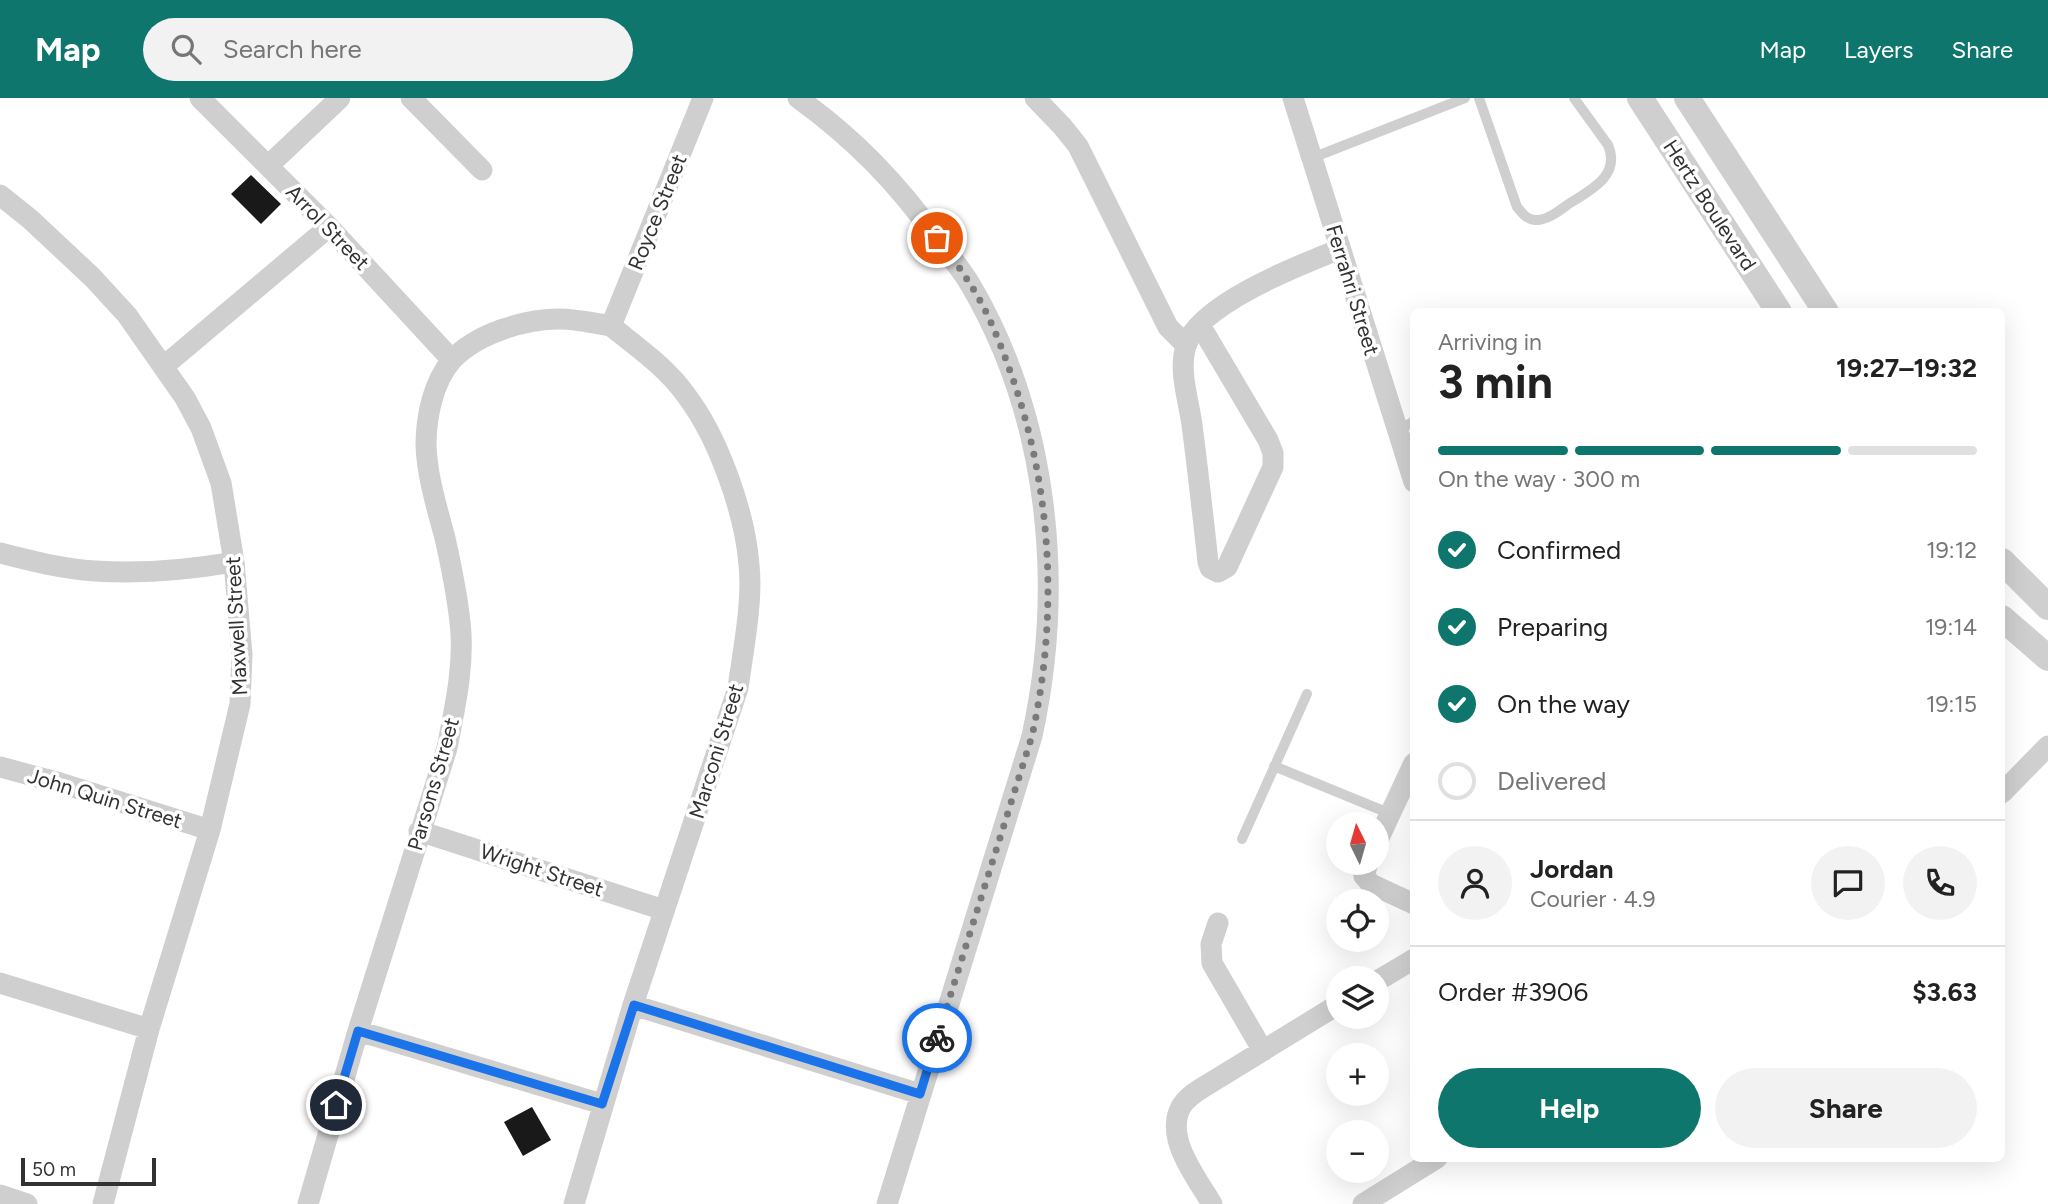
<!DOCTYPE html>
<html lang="en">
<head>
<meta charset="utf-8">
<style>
  :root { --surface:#fff; --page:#f2f2f2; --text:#222; --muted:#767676; --line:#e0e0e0; --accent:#0f766e }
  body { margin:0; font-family:Figtree,sans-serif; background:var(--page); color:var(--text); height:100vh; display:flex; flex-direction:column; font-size:26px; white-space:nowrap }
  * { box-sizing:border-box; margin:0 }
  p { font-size:23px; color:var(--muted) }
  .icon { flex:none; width:38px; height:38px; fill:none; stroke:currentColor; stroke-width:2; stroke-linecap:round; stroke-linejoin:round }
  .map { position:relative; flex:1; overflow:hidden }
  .panel { position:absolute; left:1410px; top:210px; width:595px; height:854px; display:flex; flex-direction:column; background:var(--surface); border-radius:10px; box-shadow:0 7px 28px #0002 }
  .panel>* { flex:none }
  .needle { width:46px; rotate:355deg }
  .buttons { position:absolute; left:1326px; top:714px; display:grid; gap:14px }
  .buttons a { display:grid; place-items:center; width:63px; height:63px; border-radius:50%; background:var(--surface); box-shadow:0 7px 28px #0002; font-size:35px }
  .scale { position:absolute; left:21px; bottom:18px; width:135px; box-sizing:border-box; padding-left:7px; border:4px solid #323232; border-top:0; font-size:19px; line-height:24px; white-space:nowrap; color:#323232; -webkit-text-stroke:5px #fff; paint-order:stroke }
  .pin { position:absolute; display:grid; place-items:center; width:60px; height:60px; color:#fff; margin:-30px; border:4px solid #fff; border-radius:50%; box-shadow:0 2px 7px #0007 }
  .courier { position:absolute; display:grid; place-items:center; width:70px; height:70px; margin:-35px; border:5px solid #1a73e8; border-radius:50%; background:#fff; color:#222; box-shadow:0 2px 9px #0007 }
  .head em { font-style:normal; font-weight:700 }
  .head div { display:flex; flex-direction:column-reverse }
  .head { display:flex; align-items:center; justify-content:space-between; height:119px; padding:0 28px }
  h1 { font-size:46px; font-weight:700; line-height:52px }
  .bar { display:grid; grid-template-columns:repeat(4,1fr); gap:10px 7px; align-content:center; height:84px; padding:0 28px }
  .bar i { height:9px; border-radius:5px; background:var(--line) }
  .bar .current { background:var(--accent) }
  .bar p { grid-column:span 4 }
  .line { display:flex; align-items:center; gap:18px; padding:0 28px; border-top:2px solid var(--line) }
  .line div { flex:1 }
  .round { display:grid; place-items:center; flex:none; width:74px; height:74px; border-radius:37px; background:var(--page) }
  ol { padding:0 28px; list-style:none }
  li { display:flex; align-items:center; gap:21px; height:77px }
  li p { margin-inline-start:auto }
  li .icon { padding:7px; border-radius:50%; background:var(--accent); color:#fff; stroke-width:4 }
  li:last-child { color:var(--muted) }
  li i { width:38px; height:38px; border:4px solid var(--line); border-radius:50% }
  .primary-button { display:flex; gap:14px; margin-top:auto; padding:14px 28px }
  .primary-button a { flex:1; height:80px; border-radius:42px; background:var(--accent); color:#fff; font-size:28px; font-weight:700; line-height:80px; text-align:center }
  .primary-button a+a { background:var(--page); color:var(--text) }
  header { display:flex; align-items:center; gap:42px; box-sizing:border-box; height:98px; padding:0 35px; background:var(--accent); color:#fff }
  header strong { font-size:33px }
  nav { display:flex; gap:38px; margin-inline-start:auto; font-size:24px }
  .search { width:490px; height:63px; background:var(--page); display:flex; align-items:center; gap:18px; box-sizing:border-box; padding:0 24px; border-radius:38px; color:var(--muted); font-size:26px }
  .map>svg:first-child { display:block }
  .building { fill:#191919 }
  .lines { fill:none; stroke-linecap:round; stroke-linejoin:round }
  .service { stroke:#cfcfcf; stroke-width:10 }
  .minor { stroke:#cfcfcf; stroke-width:21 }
  .tertiary { stroke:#cfcfcf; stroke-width:26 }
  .done { stroke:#7a7a7a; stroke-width:7; stroke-dasharray:0 12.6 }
  .route { stroke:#1a73e8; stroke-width:9 }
  .labels { text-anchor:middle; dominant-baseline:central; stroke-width:7; stroke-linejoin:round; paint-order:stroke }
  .street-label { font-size:21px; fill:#323232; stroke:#fff }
</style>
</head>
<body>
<header>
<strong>Map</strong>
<div class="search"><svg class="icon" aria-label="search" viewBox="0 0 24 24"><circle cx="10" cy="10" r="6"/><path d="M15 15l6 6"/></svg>Search here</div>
<nav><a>Map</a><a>Layers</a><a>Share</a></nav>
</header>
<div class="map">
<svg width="2048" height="1106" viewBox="0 0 2048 1106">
  <rect width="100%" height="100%" fill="#fff"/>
  <path class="building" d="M251,77l30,29 -20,20 -30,-30z
    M532,1009l19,33 -28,16 -19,-34z"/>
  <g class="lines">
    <path class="service" d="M1479,0l38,109c6,7 9,12 18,13 12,1 25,-10 35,-17 21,-13 51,-28 38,-58l-34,-47
      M1312,60l153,-60
      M1398,333l16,-10
      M1274,668l117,48
      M1242,741l65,-145"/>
    <path class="minor" d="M200,0l129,129 123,133
      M411,0l71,72
      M798,0c58,42 99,85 141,143 10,14 22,28 31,43 79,134 95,301 62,452l-145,468
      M1035,0l27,28 16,20 90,181 18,18
      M1293,0l121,384
      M268,68l72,-68
      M0,97l30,24 62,58 35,38 58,83 16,30 20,55 13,79 8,93 -2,49 -30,126 -61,199 -46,175
      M1200,227l68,115 5,13v14l-46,100 -9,5 -8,-4 -2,-6c-5,-46 -10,-91 -16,-137 -3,-24 -14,-55 -6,-79 12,-42 116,-82 154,-97
      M611,228l92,-228
      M164,268l165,-139
      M0,455c31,8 63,16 95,18 47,3 93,-1 139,-9
      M0,669l60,16 150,47
      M2002,695l46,-47
      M419,733l245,79
      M1377,744l37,-79
      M1368,765l-4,13 7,8 43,20
      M1218,825l-7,21 1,19 51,88
      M1377,883l37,-22
      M0,885l149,46
      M633,907l287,89
      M358,933l244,73
      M0,1097l27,9
      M308,1106l50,-173 89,-283c8,-41 18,-85 13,-126 -3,-28 -9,-57 -15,-84 -8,-30 -18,-62 -19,-93 0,-28 7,-63 26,-85 24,-26 72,-41 107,-41 17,0 35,4 52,7
      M574,1106l59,-199 105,-317c5,-37 15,-87 11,-123 -4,-53 -31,-128 -63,-170 -20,-28 -49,-48 -75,-69
      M1212,1106c-15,-26 -48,-66 -31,-97 5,-9 13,-14 21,-19l137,-84
      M1363,1106l74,-46"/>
    <path class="tertiary" d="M1640,0l139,214
      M1687,0l139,214
      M2002,463l46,46
      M2002,520l46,40"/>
  </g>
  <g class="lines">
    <path class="done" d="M937,140c10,14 22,28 31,43 18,26 30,57 41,87 43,117 50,245 23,368l-95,302"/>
    <path class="route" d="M336,1007l22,-74 244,73 32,-99 286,89 17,-56"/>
  </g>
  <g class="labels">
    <g class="street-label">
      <text transform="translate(1710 107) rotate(57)">Hertz Boulevard</text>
      <text transform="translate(657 114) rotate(-68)">Royce Street</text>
      <text transform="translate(328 129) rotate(46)">Arrol Street</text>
      <text transform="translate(1353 192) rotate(73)">Ferrahri Street</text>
      <text transform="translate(236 528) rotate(-93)">Maxwell Street</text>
      <text transform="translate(716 653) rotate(-73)">Marconi Street</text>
      <text transform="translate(433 686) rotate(-74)">Parsons Street</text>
      <text transform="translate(105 700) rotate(17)">John Quin Street</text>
      <text transform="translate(542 772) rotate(18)">Wright Street</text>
    </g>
  </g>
</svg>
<div class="buttons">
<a><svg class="needle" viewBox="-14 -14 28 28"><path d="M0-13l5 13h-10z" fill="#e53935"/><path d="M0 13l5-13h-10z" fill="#767676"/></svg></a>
<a><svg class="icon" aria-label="locate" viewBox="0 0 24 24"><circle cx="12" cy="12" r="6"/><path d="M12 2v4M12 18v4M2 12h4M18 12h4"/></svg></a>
<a><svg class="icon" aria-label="layers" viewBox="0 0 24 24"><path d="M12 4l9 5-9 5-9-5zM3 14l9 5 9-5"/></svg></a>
<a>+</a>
<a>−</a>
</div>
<div class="scale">50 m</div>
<div class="pin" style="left:937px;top:140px;background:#ea580c"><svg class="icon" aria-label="bag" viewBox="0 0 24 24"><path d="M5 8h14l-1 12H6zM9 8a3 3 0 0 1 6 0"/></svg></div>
<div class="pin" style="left:336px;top:1007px;background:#1f2937"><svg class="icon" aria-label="home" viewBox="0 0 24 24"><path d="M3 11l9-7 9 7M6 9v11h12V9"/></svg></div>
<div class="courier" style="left:937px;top:940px"><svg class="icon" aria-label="bike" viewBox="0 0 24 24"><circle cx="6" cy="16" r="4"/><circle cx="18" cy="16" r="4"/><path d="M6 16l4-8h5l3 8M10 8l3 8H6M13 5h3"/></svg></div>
<section class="panel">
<div class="head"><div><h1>3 min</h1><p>Arriving in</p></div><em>19:27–19:32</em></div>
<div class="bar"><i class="current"></i><i class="current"></i><i class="current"></i><i></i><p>On the way · 300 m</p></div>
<ol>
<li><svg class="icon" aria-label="check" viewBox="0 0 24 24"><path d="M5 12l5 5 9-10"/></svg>Confirmed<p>19:12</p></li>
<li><svg class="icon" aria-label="check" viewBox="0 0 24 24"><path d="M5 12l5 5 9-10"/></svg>Preparing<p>19:14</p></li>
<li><svg class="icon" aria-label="check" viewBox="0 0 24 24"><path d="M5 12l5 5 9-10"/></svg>On the way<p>19:15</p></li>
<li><i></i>Delivered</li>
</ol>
<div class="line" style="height:126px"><a class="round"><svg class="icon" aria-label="person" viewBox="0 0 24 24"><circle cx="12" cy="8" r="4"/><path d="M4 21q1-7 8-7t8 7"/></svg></a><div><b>Jordan</b><p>Courier · 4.9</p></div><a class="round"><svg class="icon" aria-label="chat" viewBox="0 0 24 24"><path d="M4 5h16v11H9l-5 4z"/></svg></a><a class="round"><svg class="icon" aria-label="phone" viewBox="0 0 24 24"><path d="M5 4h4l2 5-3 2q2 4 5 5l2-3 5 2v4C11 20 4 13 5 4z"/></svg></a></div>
<div class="line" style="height:91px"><div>Order #3906</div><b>$3.63</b></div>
<div class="primary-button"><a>Help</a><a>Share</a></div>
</section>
</div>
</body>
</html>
